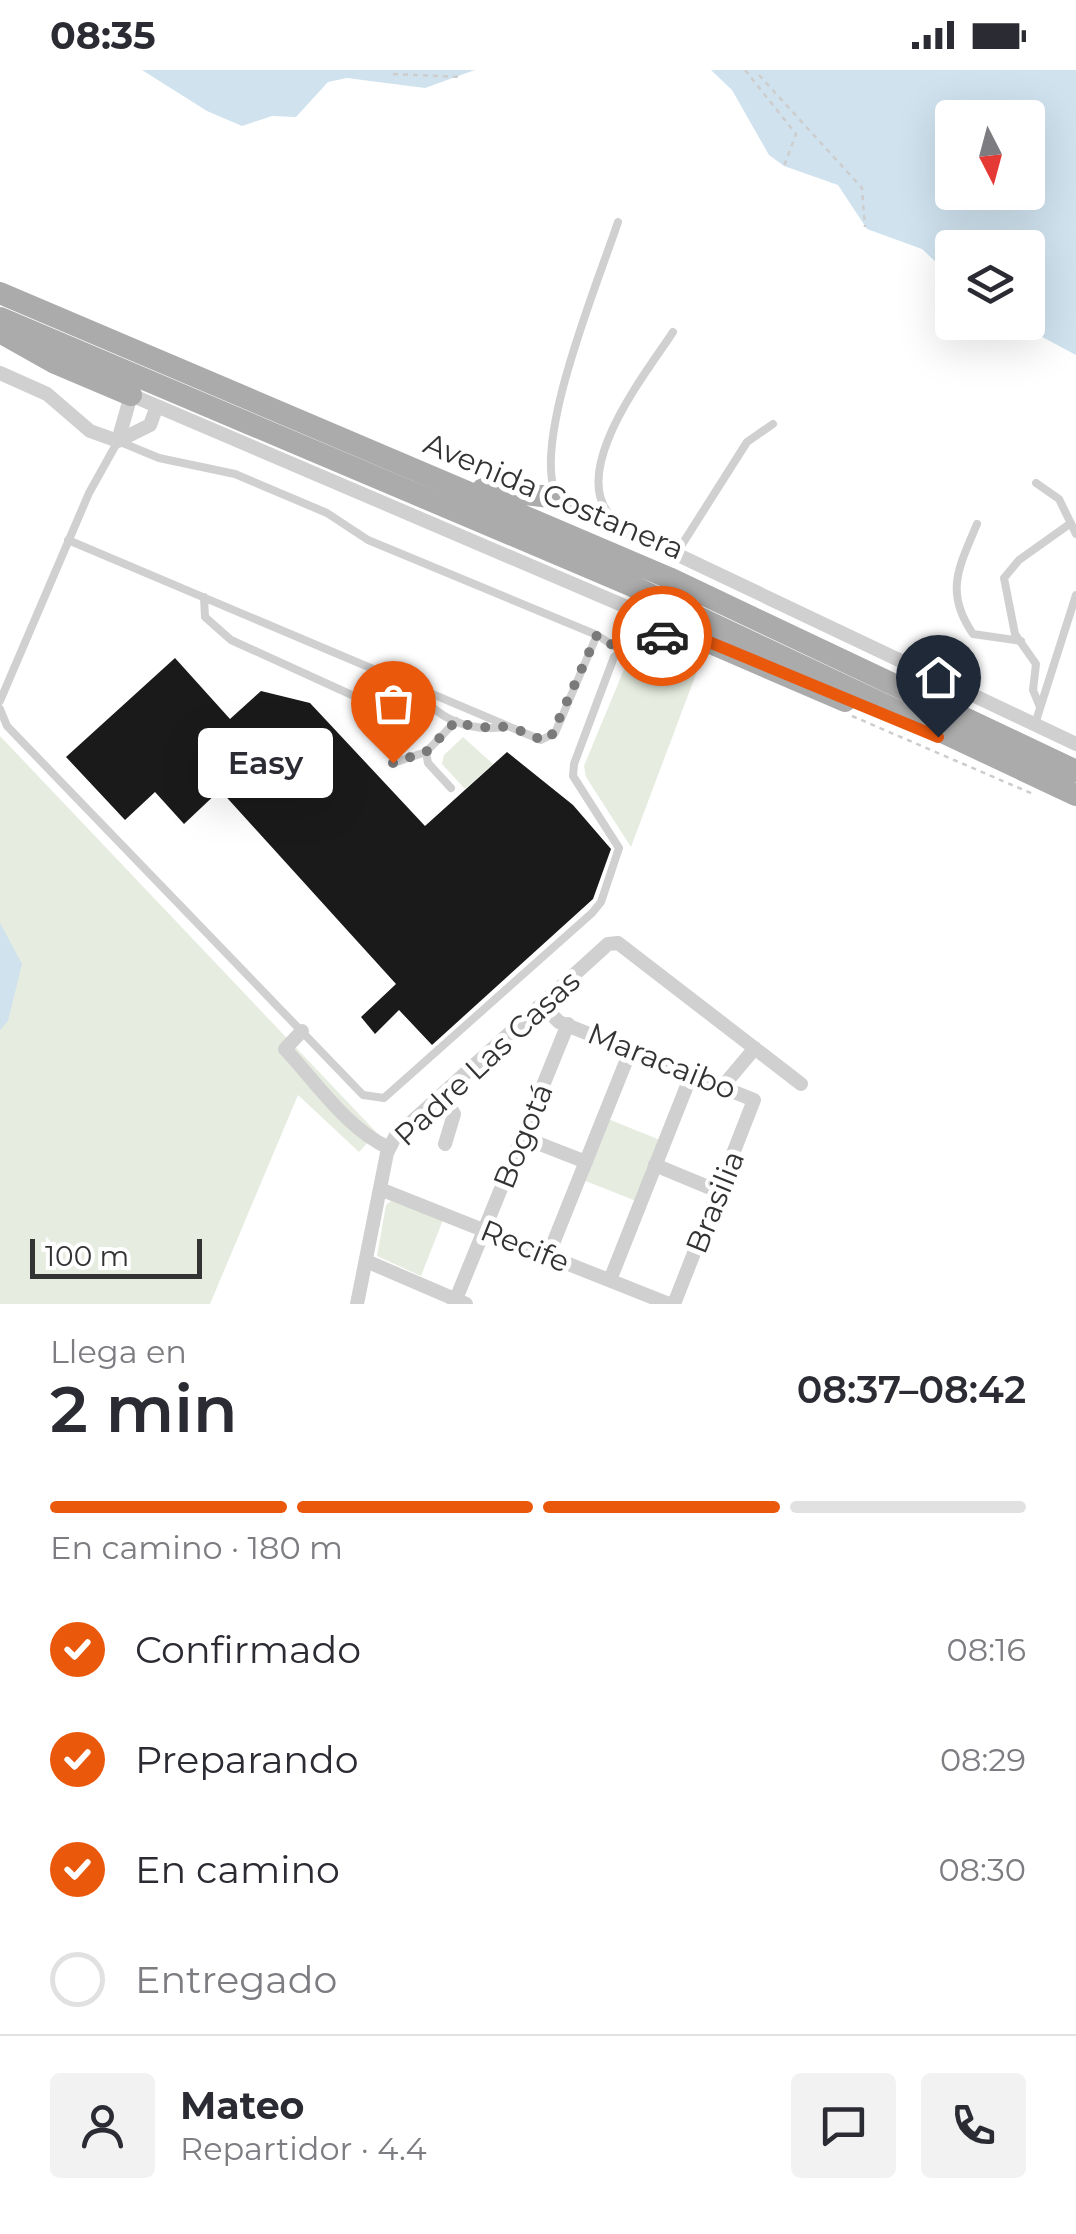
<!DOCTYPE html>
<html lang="es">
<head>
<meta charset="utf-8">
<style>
  :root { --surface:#fff; --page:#f2f2f3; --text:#2b2b33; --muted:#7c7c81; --line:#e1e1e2; --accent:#ea580c }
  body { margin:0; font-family:Montserrat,sans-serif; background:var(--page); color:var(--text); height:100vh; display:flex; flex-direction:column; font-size:38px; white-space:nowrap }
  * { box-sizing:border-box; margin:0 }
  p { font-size:32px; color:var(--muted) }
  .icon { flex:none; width:55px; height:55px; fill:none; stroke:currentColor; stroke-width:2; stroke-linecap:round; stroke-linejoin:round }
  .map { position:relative; height:1234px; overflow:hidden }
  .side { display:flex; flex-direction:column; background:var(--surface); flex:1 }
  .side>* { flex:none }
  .needle { width:65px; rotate:174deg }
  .buttons { position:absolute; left:935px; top:30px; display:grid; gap:20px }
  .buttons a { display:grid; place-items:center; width:110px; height:110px; border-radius:10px; background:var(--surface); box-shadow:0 10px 40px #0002; font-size:50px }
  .scale { position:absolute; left:30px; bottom:25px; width:172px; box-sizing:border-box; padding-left:10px; border:5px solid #333; border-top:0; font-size:28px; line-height:35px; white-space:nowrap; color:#333; -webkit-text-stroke:8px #fff; paint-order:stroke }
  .pin { position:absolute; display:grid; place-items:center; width:85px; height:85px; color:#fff; margin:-102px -42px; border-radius:50% 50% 50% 0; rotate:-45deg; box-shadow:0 0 10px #0007 }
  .pin .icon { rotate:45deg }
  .courier { position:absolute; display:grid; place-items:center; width:100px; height:100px; margin:-50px; border:8px solid #ea580c; border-radius:50%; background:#fff; color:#222; box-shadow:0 2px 12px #0007 }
  .bubble { position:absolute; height:70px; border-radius:10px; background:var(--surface); box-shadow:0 10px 40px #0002; font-size:32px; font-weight:600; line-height:70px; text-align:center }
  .headline em { font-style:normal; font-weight:600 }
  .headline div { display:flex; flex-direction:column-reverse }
  .headline { display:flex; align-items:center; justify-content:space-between; height:170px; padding:0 50px }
  h1 { font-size:65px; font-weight:600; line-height:75px }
  .bar { display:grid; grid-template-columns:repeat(4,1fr); gap:15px 10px; align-content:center; height:120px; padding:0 50px }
  .bar i { height:12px; border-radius:8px; background:var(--line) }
  .bar .current { background:var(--accent) }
  .bar p { grid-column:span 4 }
  .line { display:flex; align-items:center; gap:25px; padding:0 50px; border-top:2px solid var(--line) }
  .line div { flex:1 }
  .round { display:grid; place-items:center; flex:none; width:105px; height:105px; border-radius:10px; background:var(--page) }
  ol { padding:0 50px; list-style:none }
  li { display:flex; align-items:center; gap:30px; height:110px }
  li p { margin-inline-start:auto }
  li .icon { padding:10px; border-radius:50%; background:var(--accent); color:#fff; stroke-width:4 }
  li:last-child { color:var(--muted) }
  li i { width:55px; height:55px; border:5px solid var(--line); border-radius:50% }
  .status { display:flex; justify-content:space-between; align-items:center; height:70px; padding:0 50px; background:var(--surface); direction:ltr }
  .status svg { height:28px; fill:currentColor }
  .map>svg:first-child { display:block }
  .green { fill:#e6ecdf }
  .water { fill:#cfe2ee; fill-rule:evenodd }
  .building { fill:#1a1a1a }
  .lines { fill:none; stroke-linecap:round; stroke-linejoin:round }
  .path { stroke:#cdcdcd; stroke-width:2.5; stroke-dasharray:5 5; stroke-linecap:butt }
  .service { stroke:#d0d0d0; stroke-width:8 }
  .minor { stroke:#d0d0d0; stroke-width:14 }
  .primary { stroke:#ababab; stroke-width:22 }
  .done { stroke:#7a7a7a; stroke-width:10; stroke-dasharray:0 18 }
  .route { stroke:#ea580c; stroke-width:12 }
  .labels { text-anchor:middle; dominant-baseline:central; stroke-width:10; stroke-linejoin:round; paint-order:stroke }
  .street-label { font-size:30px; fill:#333; stroke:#fff }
</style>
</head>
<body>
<div class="status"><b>08:35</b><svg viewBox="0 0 49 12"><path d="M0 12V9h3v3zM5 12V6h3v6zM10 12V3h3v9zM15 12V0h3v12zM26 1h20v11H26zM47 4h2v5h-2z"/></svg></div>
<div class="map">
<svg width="1076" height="1234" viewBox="0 0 1076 1234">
  <rect width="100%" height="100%" fill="#fff"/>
  <path class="green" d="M670,566l35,14 -74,197 -45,-70 -2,-11 43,-104 32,-9z
    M0,666l377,397 -18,19 -61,-57 -88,209h-210z
    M463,667l30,27 -28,25 -23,-25 2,-9z
    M608,1049l52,21 -24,61 -53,-21z
    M391,1131l52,19 -22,56 -44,-20 9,-51z"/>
  <path class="water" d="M142,0h333l-50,18 -78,-10 -19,4 -32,35 -24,-1 -30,10 -35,-15z
    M711,0h365v285l-60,-32 12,-1v-74h-76v41l-14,-25 -16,-15 -55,-20 -29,-44 -54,-19 -15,-11 -37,-65zM952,48h76v74h-76z
    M0,853l22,41 -14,57 -8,9z"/>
  <path class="building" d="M175,588l55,61 31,-28 49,12 115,123 82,-74 66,53 38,44 -18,50 -161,146 -33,-35 -24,24 -14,-17 35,-33 -176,-194 -36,34 -29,-32 -30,28 -59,-63z"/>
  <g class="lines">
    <path class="path" d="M745,0l51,64 -12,32
      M393,4l68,3
      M759,5l103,113 3,39
      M852,646l181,78"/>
    <path class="service" d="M1036,413l23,16 17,35
      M555,422c-21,-56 43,-210 63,-270
      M617,452c-56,-44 30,-150 56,-190
      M977,454c-18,43 -33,68 -4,110l48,7
      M68,470l473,200 14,-7 42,-98
      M676,484l71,-112 26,-18
      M204,527l1,20 26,23 169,77
      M416,618c20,31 52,44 89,39
      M0,631l89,-208 29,-52 41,17 76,16 92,39 41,27 229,95 23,15
      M1040,637l-7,-17 3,-26 -21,-30 -11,-56 15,-18 52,-37
      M0,639l7,17 356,369 21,3 208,-185 9,-11 18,-54 -46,-72 1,-12 40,-107c17,-17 39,-7 53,-30
      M1035,654l41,-129
      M426,682l2,11 23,25
      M393,693l33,-11 30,-31"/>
    <path class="minor" d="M0,303l47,21 43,37 28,10 32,-16 7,-19
      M118,371l13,-46 538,230
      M558,428l518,246
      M542,935l17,17 195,78 -80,204
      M302,961l-17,18c31,33 62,80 104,99
      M723,1016l32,-38
      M442,1026l12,18 -9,30
      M522,1067l64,25
      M655,1095l65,27
      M380,1119l289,115
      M548,1186l83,-207
      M366,1191l100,43
      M610,1210l82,-207
      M357,1234l30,-151 8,-16 213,-193 10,-1 183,141
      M454,1234l114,-280"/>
    <path class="primary" d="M0,223l669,285 407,193
      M0,248l628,266 448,211
      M0,262l53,30 78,33
      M483,419l75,9
      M669,555l176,76"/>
  </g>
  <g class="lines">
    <path class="done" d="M393,693l33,-11 30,-31c29,12 34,2 55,7 15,3 24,13 39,11l47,-104 23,15 34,-8 8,-6"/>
    <path class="route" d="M662,566l6,-11 270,112"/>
  </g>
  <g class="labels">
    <g class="street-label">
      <text transform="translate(554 426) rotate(23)">Avenida Costanera</text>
      <text transform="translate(487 988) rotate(-43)">Padre Las Casas</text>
      <text transform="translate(662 991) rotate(22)">Maracaibo</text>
      <text transform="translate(523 1066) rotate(-68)">Bogotá</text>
      <text transform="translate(715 1132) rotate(-68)">Brasilia</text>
      <text transform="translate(525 1176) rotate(22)">Recife</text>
    </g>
  </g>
</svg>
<div class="buttons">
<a><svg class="needle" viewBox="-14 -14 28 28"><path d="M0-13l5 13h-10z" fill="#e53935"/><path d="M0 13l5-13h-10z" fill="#7c7c81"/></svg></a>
<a><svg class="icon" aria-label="layers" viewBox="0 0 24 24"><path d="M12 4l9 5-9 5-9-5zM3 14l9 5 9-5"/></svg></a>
</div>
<div class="scale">100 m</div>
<div class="pin" style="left:393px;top:693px;background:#ea580c"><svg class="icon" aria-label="bag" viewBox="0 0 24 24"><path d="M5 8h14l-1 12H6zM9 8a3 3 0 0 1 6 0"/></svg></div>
<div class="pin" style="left:938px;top:667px;background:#1f2937"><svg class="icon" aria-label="home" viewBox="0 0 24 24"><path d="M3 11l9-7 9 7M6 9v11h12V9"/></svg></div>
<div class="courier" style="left:662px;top:566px"><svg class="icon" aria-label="car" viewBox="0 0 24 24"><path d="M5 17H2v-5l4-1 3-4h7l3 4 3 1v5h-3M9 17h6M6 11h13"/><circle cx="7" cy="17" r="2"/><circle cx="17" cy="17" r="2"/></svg></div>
<div class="bubble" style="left:198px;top:658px;width:135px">Easy</div>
</div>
<section class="side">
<div class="headline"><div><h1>2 min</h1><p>Llega en</p></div><em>08:37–08:42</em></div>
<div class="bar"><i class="current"></i><i class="current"></i><i class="current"></i><i></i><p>En camino · 180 m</p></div>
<ol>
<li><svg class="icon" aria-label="check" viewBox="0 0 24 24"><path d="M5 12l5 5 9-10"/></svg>Confirmado<p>08:16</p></li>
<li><svg class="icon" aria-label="check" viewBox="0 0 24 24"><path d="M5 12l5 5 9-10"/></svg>Preparando<p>08:29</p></li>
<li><svg class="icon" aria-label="check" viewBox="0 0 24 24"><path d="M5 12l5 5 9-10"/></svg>En camino<p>08:30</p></li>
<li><i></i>Entregado</li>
</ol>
<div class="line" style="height:180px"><a class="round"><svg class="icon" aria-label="person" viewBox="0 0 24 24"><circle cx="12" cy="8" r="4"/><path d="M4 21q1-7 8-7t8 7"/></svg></a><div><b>Mateo</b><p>Repartidor · 4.4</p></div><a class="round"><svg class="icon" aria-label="chat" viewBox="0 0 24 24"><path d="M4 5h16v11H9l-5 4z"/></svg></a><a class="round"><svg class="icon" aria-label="phone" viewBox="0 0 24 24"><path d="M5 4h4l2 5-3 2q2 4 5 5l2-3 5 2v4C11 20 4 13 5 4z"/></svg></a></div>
</section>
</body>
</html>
